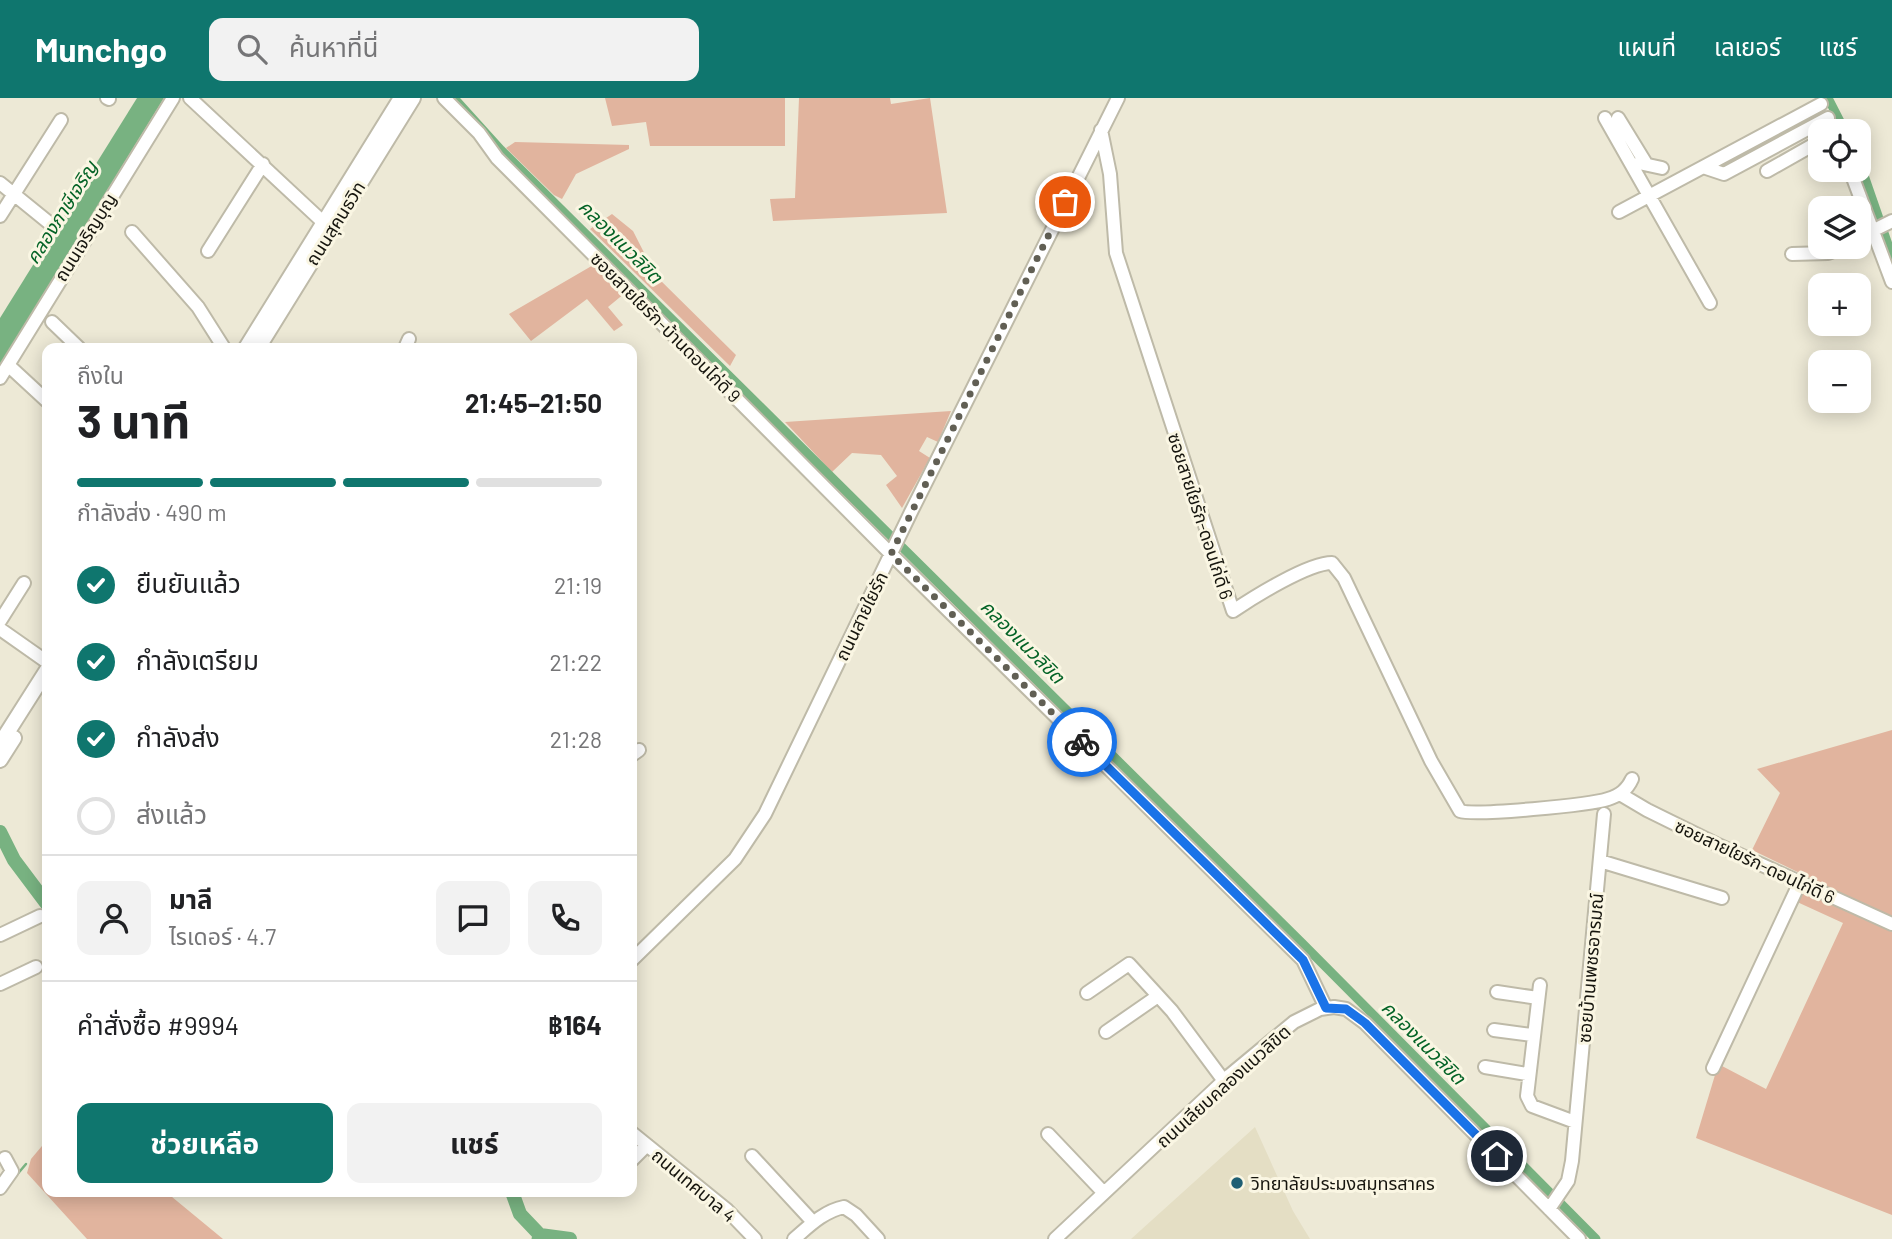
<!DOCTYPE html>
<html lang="th">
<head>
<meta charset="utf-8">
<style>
  :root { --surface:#fff; --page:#f2f2f2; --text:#202124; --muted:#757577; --line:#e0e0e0; --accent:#0f766e }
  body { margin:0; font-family:Barlow,"Noto Sans Thai",sans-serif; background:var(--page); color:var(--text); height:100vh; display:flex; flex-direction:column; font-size:26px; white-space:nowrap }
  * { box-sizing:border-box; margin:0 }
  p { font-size:23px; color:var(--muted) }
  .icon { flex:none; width:38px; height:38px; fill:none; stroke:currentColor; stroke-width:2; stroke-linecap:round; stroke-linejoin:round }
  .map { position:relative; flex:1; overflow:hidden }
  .sheet { position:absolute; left:42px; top:245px; width:595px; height:854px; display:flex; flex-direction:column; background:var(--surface); border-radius:14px; box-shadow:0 4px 18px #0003 }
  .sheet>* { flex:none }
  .tools { position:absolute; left:1808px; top:21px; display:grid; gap:14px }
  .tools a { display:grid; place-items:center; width:63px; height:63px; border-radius:14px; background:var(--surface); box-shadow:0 4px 18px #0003; font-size:35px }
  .pin { position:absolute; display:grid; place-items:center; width:60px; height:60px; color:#fff; margin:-30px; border:4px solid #fff; border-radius:50%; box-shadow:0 2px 7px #0007 }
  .courier { position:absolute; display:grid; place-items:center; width:70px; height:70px; margin:-35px; border:5px solid #1a73e8; border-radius:50%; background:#fff; color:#222; box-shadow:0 2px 9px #0007 }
  .overview em { font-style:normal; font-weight:700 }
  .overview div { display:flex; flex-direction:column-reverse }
  .overview { display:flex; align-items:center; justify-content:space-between; height:119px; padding:0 35px }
  h1 { font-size:46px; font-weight:700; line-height:52px }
  .bar { display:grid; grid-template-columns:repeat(4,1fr); gap:10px 7px; align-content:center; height:84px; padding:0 35px }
  .bar i { height:9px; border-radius:5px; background:var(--line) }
  .bar .selected { background:var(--accent) }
  .bar p { grid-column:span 4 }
  .line { display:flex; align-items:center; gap:18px; padding:0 35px; border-top:2px solid var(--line) }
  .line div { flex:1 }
  .round { display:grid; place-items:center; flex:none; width:74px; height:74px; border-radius:14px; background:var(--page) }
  ol { padding:0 35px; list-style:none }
  li { display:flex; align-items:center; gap:21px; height:77px }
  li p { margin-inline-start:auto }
  li .icon { padding:7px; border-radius:50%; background:var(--accent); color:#fff; stroke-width:4 }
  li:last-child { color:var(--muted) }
  li i { width:38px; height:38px; border:4px solid var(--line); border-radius:50% }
  .button { display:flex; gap:14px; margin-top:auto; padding:14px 35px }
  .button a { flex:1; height:80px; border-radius:14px; background:var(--accent); color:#fff; font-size:28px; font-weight:700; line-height:80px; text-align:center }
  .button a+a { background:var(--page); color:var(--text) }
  header { display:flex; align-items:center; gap:42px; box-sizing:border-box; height:98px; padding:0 35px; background:var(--accent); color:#fff }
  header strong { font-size:33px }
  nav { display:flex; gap:38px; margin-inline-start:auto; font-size:24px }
  .search { width:490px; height:63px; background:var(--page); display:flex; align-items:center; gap:18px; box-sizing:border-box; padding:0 24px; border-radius:14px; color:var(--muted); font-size:26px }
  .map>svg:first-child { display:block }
  .built { fill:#e4dec4 }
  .green { fill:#e1b49e }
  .water { fill:#78b281 }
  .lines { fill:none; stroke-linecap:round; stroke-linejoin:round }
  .stream { stroke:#78b281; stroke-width:2.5 }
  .canal { stroke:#78b281; stroke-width:9 }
  .river { stroke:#78b281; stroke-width:14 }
  .minor-casing { stroke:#bebaa8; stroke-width:16 }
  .major-casing { stroke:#bebaa8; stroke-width:18 }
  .minor { stroke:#fff; stroke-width:12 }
  .major { stroke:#fff; stroke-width:14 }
  .done { stroke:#615f54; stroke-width:7; stroke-dasharray:0 12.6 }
  .route { stroke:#1a73e8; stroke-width:9 }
  .poi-dot { fill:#1f5f74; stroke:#faf6e3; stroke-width:2.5 }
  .labels { text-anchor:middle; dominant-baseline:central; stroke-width:6; stroke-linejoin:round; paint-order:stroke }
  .street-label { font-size:18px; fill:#16150e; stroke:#faf6e3 }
  .poi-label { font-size:18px; fill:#16150e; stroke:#faf6e3; text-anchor:start }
  .water-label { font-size:19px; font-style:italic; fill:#046326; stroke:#faf6e3 }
</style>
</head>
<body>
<header>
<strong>Munchgo</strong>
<div class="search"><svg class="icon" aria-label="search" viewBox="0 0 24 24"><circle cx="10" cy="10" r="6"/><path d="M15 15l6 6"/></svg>ค้นหาที่นี่</div>
<nav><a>แผนที่</a><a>เลเยอร์</a><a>แชร์</a></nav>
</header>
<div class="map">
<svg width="1892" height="1141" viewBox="0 0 1892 1141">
  <rect width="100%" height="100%" fill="#ede9d6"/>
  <path class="built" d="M1255,1029l38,84 17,28h-179z"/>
  <path class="green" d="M605,0h180v48h-135l-4,-24 -34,4z
    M799,0h91l1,6 39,-6 17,115 -174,8 -3,-22 25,-1z
    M515,44l114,3v4l-53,25 -14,25 -8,-4 -48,-47z
    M612,116l21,17 23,45 80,79 -6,11 -140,-137z
    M595,166l30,29 -17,14 15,18 -9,6 -27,-32 -56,42 -22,-27z
    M951,313l-13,31 -11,-5 -8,14 11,7 -28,50 -16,-23 11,-9 -16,-21 -29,-2 -20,19 -47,-50z
    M1892,632v485l-196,-77 19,-63 7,-9 44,23 77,-166 -48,-22 15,-23 -58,-28 28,-57 -23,-24z
    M47,1042v52h119l57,47h-136l-60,-66 4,-14z"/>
  <path class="water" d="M137,0h27l-164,267v-47z"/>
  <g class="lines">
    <path class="stream" d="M15,1079l11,-13"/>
    <path class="canal" d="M454,0l47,52 801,793 294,296
      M1828,0l17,33
      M1858,60l34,98
      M536,1141l4,-4"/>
    <path class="river" d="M0,734l14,28 33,44
      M512,1094l8,22 20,21 30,4"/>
    <defs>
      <path id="minor" d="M107,0l2,1
        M190,0l134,125
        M444,0l35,35 18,25 394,396 412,406 23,48
        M1605,20l105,185
        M1618,20l27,44
        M1101,32l9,44 6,79 117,358c21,-14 75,-48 99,-48l12,15 87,183 29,50c15,5 130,-6 148,-12 12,-4 19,-9 24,-20
        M1639,65l23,5
        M1703,69l21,7 104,-56
        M1850,72l42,112
        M1767,73l53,-30
        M0,85l53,43
        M1619,114l202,-108
        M0,118l61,-96
        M132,134l66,75 26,41
        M1858,140l34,-17
        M208,153l55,-87
        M1792,156l36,-1 16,-6
        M52,224l27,26
        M405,250l4,-9
        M8,267l39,36
        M0,280l173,-280
        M0,523l24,-38
        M0,531l47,33
        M632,657l7,-5
        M1620,696l27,16 69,34 176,80
        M1600,763l122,37
        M0,837l40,-19
        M632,862l103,-101 30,-45 147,-304 206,-412
        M0,886l36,-17
        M1540,887l-13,111 5,10 43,16
        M1497,894l41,6
        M1087,895l42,-29 43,47 52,70
        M1494,932l38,5
        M1106,934l52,-36
        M1485,969l42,7
        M1713,970l87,-186
        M632,1035l95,77 28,29
        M1048,1036l56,59
        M752,1058l61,66
        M632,1062l15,-15
        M0,1090l12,-17 -7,-13
        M1549,1111l19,-28 4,-20 32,-347
        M794,1141c15,-13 30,-28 50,-32l12,8 22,24
        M1055,1141l175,-164 64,-53 26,-13 14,-2 12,2 19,14 214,216"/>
      <path id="major" d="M246,250l155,-250
        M258,250l155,-250
        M0,646l47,-74
        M0,662l14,-22"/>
    </defs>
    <use href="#minor" class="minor-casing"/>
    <use href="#major" class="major-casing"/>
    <use href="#minor" class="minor"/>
    <use href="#major" class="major"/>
  </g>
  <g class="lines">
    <path class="done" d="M1065,104l-174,352 191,188"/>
    <path class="route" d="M1082,644l221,218 23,48 20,1 19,14 132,133"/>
  </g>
  <circle class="poi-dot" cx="1237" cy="1085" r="7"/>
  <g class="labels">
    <g class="street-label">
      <text transform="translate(335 125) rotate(-58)">ถนนสุคนธวิท</text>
      <text transform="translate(85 139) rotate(-58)">ถนนเจริญบุญ</text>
      <text transform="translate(666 229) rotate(45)">ซอยสายใยรัก-บ้านดอนไก่ดี 9</text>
      <text transform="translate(1201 418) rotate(72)">ซอยสายใยรัก-ดอนไก่ดี 6</text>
      <text transform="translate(861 518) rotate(-64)">ถนนสายใยรัก</text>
      <text transform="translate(1755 763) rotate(25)">ซอยสายใยรัก-ดอนไก่ดี 6</text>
      <text transform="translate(1590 870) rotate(-85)">ซอยบ้านเพชรอารมณ์</text>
      <text transform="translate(1223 988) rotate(-42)">ถนนเลียบคลองแนวลิขิต</text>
      <text transform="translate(694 1087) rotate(40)">ถนนเทศบาล 4</text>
    </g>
    <g class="poi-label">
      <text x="1251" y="1085">วิทยาลัยประมงสมุทรสาคร</text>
    </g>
    <g class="water-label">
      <text transform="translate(61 114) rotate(-58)">คลองภาษีเจริญ</text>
      <text transform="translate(621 143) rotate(45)">คลองแนวลิขิต</text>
      <text transform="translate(1023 543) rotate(45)">คลองแนวลิขิต</text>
      <text transform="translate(1424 944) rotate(45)">คลองแนวลิขิต</text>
    </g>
  </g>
</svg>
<div class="tools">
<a><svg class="icon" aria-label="locate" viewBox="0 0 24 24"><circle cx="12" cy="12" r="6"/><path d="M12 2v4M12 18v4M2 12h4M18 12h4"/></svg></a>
<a><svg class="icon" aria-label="layers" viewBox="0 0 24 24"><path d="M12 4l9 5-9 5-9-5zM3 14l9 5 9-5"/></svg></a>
<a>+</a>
<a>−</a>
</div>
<div class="pin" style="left:1065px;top:104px;background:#ea580c"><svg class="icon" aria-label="bag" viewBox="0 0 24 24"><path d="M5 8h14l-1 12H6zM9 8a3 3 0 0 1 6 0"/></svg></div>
<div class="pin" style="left:1497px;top:1058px;background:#1f2937"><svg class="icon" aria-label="home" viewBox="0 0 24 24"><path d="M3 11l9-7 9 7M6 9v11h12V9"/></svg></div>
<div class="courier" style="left:1082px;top:644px"><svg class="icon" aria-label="bike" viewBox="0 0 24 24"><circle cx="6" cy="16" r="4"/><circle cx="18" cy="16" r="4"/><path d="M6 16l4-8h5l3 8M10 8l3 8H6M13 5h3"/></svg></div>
<section class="sheet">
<div class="overview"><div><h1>3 นาที</h1><p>ถึงใน</p></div><em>21:45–21:50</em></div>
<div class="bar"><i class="selected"></i><i class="selected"></i><i class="selected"></i><i></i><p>กำลังส่ง · 490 m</p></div>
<ol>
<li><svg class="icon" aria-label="check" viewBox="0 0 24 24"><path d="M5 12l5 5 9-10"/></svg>ยืนยันแล้ว<p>21:19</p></li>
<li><svg class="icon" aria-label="check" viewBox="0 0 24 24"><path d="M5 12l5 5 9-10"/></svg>กำลังเตรียม<p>21:22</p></li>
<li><svg class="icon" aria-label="check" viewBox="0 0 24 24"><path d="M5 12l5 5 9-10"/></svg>กำลังส่ง<p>21:28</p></li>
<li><i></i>ส่งแล้ว</li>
</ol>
<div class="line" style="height:126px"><a class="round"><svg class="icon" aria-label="person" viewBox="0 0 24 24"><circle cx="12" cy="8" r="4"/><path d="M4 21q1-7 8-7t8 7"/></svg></a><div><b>มาลี</b><p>ไรเดอร์ · 4.7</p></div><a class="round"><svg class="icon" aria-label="chat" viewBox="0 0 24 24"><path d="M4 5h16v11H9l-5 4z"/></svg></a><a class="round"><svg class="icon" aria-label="phone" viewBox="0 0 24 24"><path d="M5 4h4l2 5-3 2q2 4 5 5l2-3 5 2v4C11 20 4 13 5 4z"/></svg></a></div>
<div class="line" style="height:91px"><div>คำสั่งซื้อ #9994</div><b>฿164</b></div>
<div class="button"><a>ช่วยเหลือ</a><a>แชร์</a></div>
</section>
</div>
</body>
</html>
